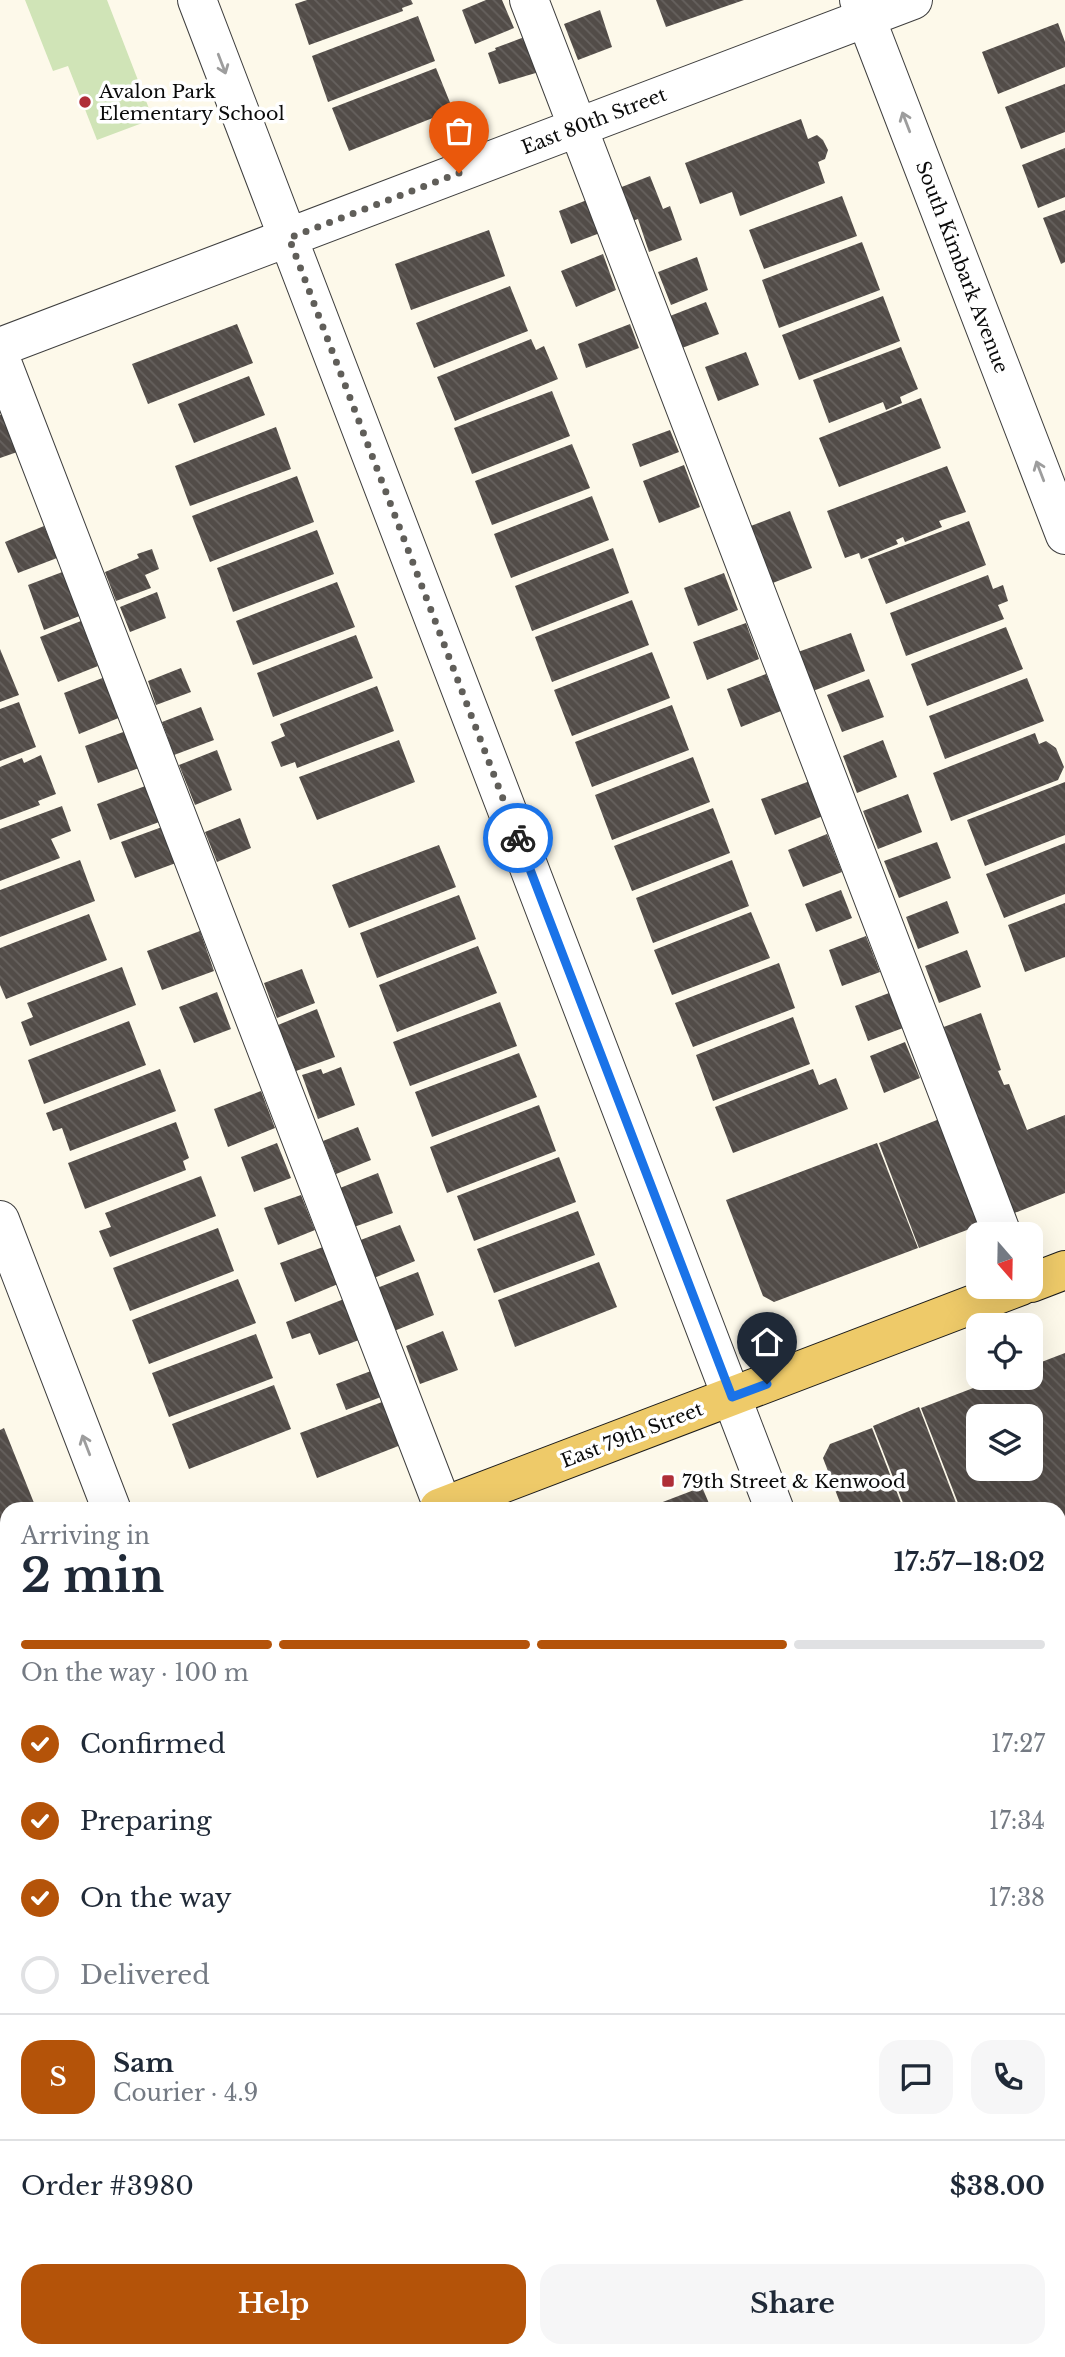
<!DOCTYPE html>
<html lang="en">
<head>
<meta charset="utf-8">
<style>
  :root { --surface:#fff; --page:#f6f6f7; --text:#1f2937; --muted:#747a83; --line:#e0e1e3; --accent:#b45309 }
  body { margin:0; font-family:"Libre Baskerville",serif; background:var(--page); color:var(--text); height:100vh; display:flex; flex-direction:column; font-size:26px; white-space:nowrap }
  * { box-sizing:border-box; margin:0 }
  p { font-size:23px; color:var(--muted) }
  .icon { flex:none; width:38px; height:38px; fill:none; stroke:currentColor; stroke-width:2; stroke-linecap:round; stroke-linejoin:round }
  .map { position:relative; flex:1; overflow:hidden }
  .side { position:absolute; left:0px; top:1502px; width:1066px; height:856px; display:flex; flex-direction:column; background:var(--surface); border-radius:21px 21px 0 0; box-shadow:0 7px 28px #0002 }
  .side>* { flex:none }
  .needle { width:46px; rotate:160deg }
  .buttons { position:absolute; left:966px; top:1222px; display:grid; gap:14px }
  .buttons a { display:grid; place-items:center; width:77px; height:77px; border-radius:14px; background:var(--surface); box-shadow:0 7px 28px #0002; font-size:35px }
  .pin { position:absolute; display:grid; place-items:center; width:60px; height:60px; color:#fff; margin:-72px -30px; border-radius:50% 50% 50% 0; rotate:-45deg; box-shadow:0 0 7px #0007 }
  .pin .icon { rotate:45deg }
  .courier { position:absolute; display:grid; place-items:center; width:70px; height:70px; margin:-35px; border:5px solid #1a73e8; border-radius:50%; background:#fff; color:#222; box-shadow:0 2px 9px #0007 }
  .head em { font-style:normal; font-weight:800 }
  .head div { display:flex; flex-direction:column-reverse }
  .head { display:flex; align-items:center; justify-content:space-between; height:119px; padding:0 21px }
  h1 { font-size:46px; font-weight:800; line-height:52px }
  .bar { display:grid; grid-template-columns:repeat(4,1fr); gap:10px 7px; align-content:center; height:84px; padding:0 21px }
  .bar i { height:9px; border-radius:5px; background:var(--line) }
  .bar .selected { background:var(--accent) }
  .bar p { grid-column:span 4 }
  .line { display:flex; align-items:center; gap:18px; padding:0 21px; border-top:2px solid var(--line) }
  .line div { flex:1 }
  .round { display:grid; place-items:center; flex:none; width:74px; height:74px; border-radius:21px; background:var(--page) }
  ol { padding:0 21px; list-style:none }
  li { display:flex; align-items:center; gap:21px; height:77px }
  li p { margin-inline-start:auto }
  li .icon { padding:7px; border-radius:50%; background:var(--accent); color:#fff; stroke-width:4 }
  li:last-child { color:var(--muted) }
  li i { width:38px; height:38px; border:4px solid var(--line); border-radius:50% }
  .primary-button { display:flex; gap:14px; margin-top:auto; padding:14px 21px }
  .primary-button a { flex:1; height:80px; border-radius:21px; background:var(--accent); color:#fff; font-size:28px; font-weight:800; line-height:80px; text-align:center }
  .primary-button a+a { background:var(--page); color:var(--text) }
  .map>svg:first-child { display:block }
  .park { fill:#d0e4b7 }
  .building { fill:url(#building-back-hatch); fill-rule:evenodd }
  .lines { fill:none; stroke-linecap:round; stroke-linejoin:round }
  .minor-casing { stroke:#3e3e3e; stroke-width:40 }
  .major-casing { stroke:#1c1c1c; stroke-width:40 }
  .minor { stroke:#fff; stroke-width:38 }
  .major { stroke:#eeca69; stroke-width:38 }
  .oneway { stroke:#9d9d9d }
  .done { stroke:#605e59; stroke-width:7; stroke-dasharray:0 12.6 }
  .route { stroke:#1a73e8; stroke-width:9 }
  .poi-dot { fill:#af2e38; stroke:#fff; stroke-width:2.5 }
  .labels { text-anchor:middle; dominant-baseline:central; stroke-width:7; stroke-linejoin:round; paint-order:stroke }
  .poi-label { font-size:19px; fill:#0b0b0b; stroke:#fff; text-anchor:start }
  .street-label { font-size:19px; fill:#0b0b0b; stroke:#fff }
</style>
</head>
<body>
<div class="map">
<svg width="1065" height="2357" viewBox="0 0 1065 2357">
  <defs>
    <pattern id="building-back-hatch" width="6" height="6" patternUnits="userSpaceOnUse" patternTransform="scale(1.75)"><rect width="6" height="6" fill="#524c48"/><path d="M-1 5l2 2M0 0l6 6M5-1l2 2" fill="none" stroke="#66615e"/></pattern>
  </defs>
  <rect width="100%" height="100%" fill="#fdf9ea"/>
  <path class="park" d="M25,0h82l46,119 -56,21 -29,-74 -15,5z"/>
  <path class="building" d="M307,0h104l2,4 -11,4 1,3 -94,34 -14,-41z
    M486,0h16l12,28 -39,16 -13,-34z
    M656,0h88l-78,27z
    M600,10l12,37 -34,13 -14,-36z
    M418,16l17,45 -107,41 -16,-46z
    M1058,23l7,19v25l-67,27 -16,-42z
    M527,36l12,36 -40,12 -11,-31 8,-3 -1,-2z
    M436,68l17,42 -104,41 -17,-43z
    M1065,84v48l-44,17 -16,-42z
    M801,119l7,20 9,-4 6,5 5,10 -3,9 -7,3 7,21 -85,33 -8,-24 -32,12 -15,-41z
    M1065,148v49l-27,11 -16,-43z
    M650,176l13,33 7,-3 12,34 -33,12 -11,-33 -6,2 -13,-33z
    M842,196l15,40 -93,33 -15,-39z
    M587,200l13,33 -29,11 -12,-33z
    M1065,210v52l-4,2 -18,-46z
    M489,230l16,46 -94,34 -16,-46z
    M862,242l18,48 -101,38 -17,-48z
    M603,254l13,36 -40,17 -15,-36z
    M697,257l11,33 -37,15 -13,-33z
    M510,286l18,45 -94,37 -18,-45z
    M883,296l17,45 -101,39 -17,-45z
    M706,302l13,32 -37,14 -12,-32z
    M237,324l16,39 -105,41 -16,-40z
    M630,324l9,24 -53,20 -8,-24z
    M531,339l5,11 8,-4 14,33 -103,42 -18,-44z
    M901,347l17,42 -18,8 2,6 -16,7 -3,-8 -54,21 -16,-43z
    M746,352l13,33 -41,16 -13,-34z
    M249,376l16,39 -71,28 -16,-39z
    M552,391l18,45 -98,38 -18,-46z
    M921,398l20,50 -102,39 -20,-49z
    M9,412l14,38 -23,8v-43z
    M276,427l15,42 -101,37 -15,-40z
    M670,430l9,22 -39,15 -8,-23z
    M572,444l18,44 -98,37 -17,-44z
    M684,465l16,42 -41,16 -16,-42z
    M947,466l19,46 -27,9 3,6 -37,15 -2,-5 -7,3 2,4 -37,15 -2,-6 -14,5 -18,-47z
    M297,476l17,46 -104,40 -18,-46z
    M592,496l17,44 -98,38 -17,-44z
    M790,511l22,57 -42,16 -22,-57z
    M969,521l17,44 -100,39 -18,-45z
    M44,526l13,32 -39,15 -13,-31z
    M317,530l17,44 -101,38 -16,-44z
    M613,548l16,45 -97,38 -17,-45z
    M152,549l7,20 -14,6 6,13 -35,13 -11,-29 34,-14 -2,-4z
    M65,571l17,44 -38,15 -16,-45z
    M724,573l14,37 -40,16 -14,-38z
    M988,575l5,14 10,-4 5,16 -10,4 6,14 -98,37 -16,-43z
    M337,582l18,45 -102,38 -17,-44z
    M157,592l9,26 -36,14 -10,-25z
    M632,600l17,45 -97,37 -17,-45z
    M81,621l17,45 -40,16 -18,-45z
    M746,623l13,36 -52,21 -14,-38z
    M1006,627l17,42 -96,37 -16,-42z
    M851,633l14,38 -52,20 -15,-39z
    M356,635l17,43 -100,39 -16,-44z
    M0,649l19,46 -19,7z
    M652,652l18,46 -98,38 -18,-46z
    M181,668l10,24 -35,13 -8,-24z
    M766,674l15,37 -40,16 -14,-38z
    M105,677l16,40 -42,17 -15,-41z
    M1027,678l17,43 -99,38 -16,-43z
    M869,679l15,38 -42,15 -15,-37z
    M377,686l17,45 -97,37 -2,-6 -14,5 -10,-25 14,-6 -5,-12z
    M19,702l17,45 -36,14v-52z
    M672,705l17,45 -97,37 -17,-45z
    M201,707l13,33 -40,15 -12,-33z
    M126,731l13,37 -41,15 -13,-37z
    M1035,733l4,11 7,-3 10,7 8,19 -6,13 -107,41 -18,-48z
    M399,740l16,42 -98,38 -18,-43z
    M883,740l14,37 -40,16 -14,-37z
    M217,750l15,40 -37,15 -16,-40z
    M41,755l15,39 -18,7 2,4 -40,15v-53l22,-9 2,5z
    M693,757l17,45 -98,38 -17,-45z
    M810,781l13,35 -48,19 -14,-36z
    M1065,782v53l-80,31 -18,-46z
    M148,785l14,36 -52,19 -13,-36z
    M908,794l14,38 -44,17 -15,-38z
    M62,806l9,25 -20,8 9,19 -60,23v-52z
    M713,808l17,45 -98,38 -18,-45z
    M240,818l11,30 -34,14 -12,-30z
    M162,827l14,36 -41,15 -14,-36z
    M827,834l15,38 -39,15 -15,-37z
    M937,842l14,36 -52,20 -15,-37z
    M1065,843v51l-61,24 -18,-44z
    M439,845l17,42 -107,41 -17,-43z
    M80,860l15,41 -95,36v-47z
    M732,860l17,46 -96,37 -17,-45z
    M841,890l11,28 -36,14 -11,-28z
    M459,895l17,44 -99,39 -17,-45z
    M947,901l12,32 -41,16 -12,-32z
    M1065,903v54l-40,15 -17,-47z
    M751,912l19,46 -98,37 -18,-45z
    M89,914l18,46 -101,39 -6,-14v-37z
    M200,931l14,40 -52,19 -15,-39z
    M866,936l14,36 -38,14 -13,-36z
    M478,946l19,47 -100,39 -18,-47z
    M967,950l14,37 -42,16 -14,-37z
    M779,963l16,45 -102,39 -18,-44z
    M122,967l14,38 -106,41 -9,-24 12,-5 -6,-14z
    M302,969l13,34 -38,15 -13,-35z
    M217,992l14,37 -37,14 -15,-36z
    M889,993l14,35 -35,13 -13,-35z
    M500,1002l17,44 -107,40 -17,-44z
    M317,1009l18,48 -39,14 -18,-46z
    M981,1013l20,57 -3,1 6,14 5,-1 18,46 38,-15v78l-53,21 -71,-186z
    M793,1017l17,47 -97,37 -17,-46z
    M129,1021l17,44 -102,39 -16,-44z
    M905,1042l15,36 -36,15 -14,-37z
    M519,1053l18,44 -105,40 -17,-45z
    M341,1067l14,38 -37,14 -16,-44 19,-6 2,5z
    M160,1069l16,42 -106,40 -8,-23 -9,3 -7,-18z
    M813,1069l6,16 17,-7 12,31 -115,44 -18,-46z
    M261,1091l14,37 -47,19 -14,-38z
    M539,1105l17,46 -109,42 -17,-46z
    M942,1118l41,106 -64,24 -40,-105z
    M176,1122l13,36 -6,3 3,9 -101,39 -17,-46z
    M358,1127l13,33 -35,14 -13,-33z
    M277,1143l14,35 -37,14 -13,-35z
    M877,1143l41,105 -144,54 -11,-6 -37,-96z
    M559,1157l17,45 -102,39 -17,-45z
    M378,1173l15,40 -39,14 -14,-39z
    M201,1176l15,40 -106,41 -11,-26 12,-4 -6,-14z
    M301,1195l14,35 -37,15 -14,-37z
    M578,1211l17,44 -101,38 -17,-44z
    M400,1225l15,36 -41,17 -16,-37z
    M218,1228l16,43 -104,40 -17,-43z
    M323,1247l15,37 -43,18 -15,-39z
    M599,1262l18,45 -102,40 -17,-47z
    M418,1272l16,43 -40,16 -17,-43z
    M238,1279l18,44 -107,41 -17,-44z
    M344,1299l15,41 -40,15 -9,-22 -18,6 -6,-17z
    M443,1331l15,39 -38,14 -14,-38z
    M256,1334l17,44 -104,39 -17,-44z
    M1065,1353v226l-6,2v-73h-99l-39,-100 81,-31h29v-11zM978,1416h53v52h-53z
    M371,1371l10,26 -35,13 -10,-26z
    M274,1385l17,44 -102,40 -17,-45z
    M390,1399l16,44 -89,35 -17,-45z
    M919,1407l39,101h-53l-32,-82z
    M4,1428l32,80h-29v66l-7,3v-147z
    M872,1428l31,80h-61l-19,-50 7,-14z
    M702,1487l9,21h-64z
    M1065,1744v51l-6,3v-51z
    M1065,1803v52l-6,2v-51z
    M1065,1867v49l-6,2v-49z
    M7,1879v107l-7,3v-107z
    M1065,1927v53l-6,2v-52z"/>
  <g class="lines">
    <defs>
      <path id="minor" d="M197,0l577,1508
        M529,0l473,1234
        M859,0l206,535
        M0,347l913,-347
        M0,357l443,1150
        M0,1220l111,288
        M1059,1597l6,-3
        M1059,2258l6,17
        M305,2350l3,7
        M550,2357l18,-7"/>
      <path id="major" d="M1031,1283l34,-13
        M439,1508l582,-222
        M0,1675l7,-3"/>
    </defs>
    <use href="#minor" class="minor-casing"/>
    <use href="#major" class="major-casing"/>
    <use href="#minor" class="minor"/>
    <use href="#major" class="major"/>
  </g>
  <defs><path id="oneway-shaft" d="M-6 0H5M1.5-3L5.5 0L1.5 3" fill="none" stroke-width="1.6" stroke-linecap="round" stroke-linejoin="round" transform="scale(1.75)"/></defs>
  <g class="oneway">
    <use href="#oneway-shaft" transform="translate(222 64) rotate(69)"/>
    <use href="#oneway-shaft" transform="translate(906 122) rotate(-111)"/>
    <use href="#oneway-shaft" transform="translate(1040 471) rotate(-111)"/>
    <use href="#oneway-shaft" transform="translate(86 1445) rotate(-111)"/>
  </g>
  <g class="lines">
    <path class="done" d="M459,173l-170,65 229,600"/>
    <path class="route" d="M518,838l214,559 35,-13"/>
  </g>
  <g class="poi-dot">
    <circle cx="85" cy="102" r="7"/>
    <rect x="661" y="1474" width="14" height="14" rx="3.5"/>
  </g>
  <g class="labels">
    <g class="poi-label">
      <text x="99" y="91">Avalon Park<tspan x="99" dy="22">Elementary School</tspan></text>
      <text x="682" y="1481">79th Street &amp; Kenwood</text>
    </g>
    <g class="street-label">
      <text transform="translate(594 121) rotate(-21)">East 80th Street</text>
      <text transform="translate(962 267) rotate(69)">South Kimbark Avenue</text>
      <text transform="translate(632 1435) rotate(-21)">East 79th Street</text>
    </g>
  </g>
</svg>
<div class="buttons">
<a><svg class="needle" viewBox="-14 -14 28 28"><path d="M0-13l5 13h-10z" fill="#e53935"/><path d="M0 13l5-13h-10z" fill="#747a83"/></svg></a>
<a><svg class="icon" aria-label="locate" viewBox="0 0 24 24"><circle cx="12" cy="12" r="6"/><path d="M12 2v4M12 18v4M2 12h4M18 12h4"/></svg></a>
<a><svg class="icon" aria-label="layers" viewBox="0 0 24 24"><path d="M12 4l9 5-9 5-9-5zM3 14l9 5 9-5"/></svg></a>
</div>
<div class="pin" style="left:459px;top:173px;background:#ea580c"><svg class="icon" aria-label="bag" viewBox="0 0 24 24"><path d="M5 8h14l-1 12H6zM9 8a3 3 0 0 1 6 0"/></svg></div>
<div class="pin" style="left:767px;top:1384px;background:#1f2937"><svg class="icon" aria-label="home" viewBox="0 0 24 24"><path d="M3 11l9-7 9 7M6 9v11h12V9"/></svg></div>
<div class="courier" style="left:518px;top:838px"><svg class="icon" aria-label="bike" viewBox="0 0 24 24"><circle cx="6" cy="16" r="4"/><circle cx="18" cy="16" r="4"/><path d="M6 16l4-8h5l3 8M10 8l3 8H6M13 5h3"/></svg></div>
<section class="side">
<div class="head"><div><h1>2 min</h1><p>Arriving in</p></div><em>17:57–18:02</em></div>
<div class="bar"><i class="selected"></i><i class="selected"></i><i class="selected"></i><i></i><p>On the way · 100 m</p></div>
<ol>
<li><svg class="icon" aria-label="check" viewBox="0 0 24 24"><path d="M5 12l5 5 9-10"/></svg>Confirmed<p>17:27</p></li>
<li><svg class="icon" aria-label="check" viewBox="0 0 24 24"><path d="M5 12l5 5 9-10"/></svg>Preparing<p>17:34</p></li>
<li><svg class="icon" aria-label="check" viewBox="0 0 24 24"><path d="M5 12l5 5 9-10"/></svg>On the way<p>17:38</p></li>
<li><i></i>Delivered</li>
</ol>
<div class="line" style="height:126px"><b class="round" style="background:var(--accent);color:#fff">S</b><div><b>Sam</b><p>Courier · 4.9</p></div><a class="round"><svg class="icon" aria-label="chat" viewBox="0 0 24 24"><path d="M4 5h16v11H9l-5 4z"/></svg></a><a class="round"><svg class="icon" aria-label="phone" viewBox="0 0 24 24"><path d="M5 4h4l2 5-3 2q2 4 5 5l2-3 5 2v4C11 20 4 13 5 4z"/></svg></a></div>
<div class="line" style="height:91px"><div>Order #3980</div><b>$38.00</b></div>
<div class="primary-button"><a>Help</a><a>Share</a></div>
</section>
</div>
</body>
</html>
